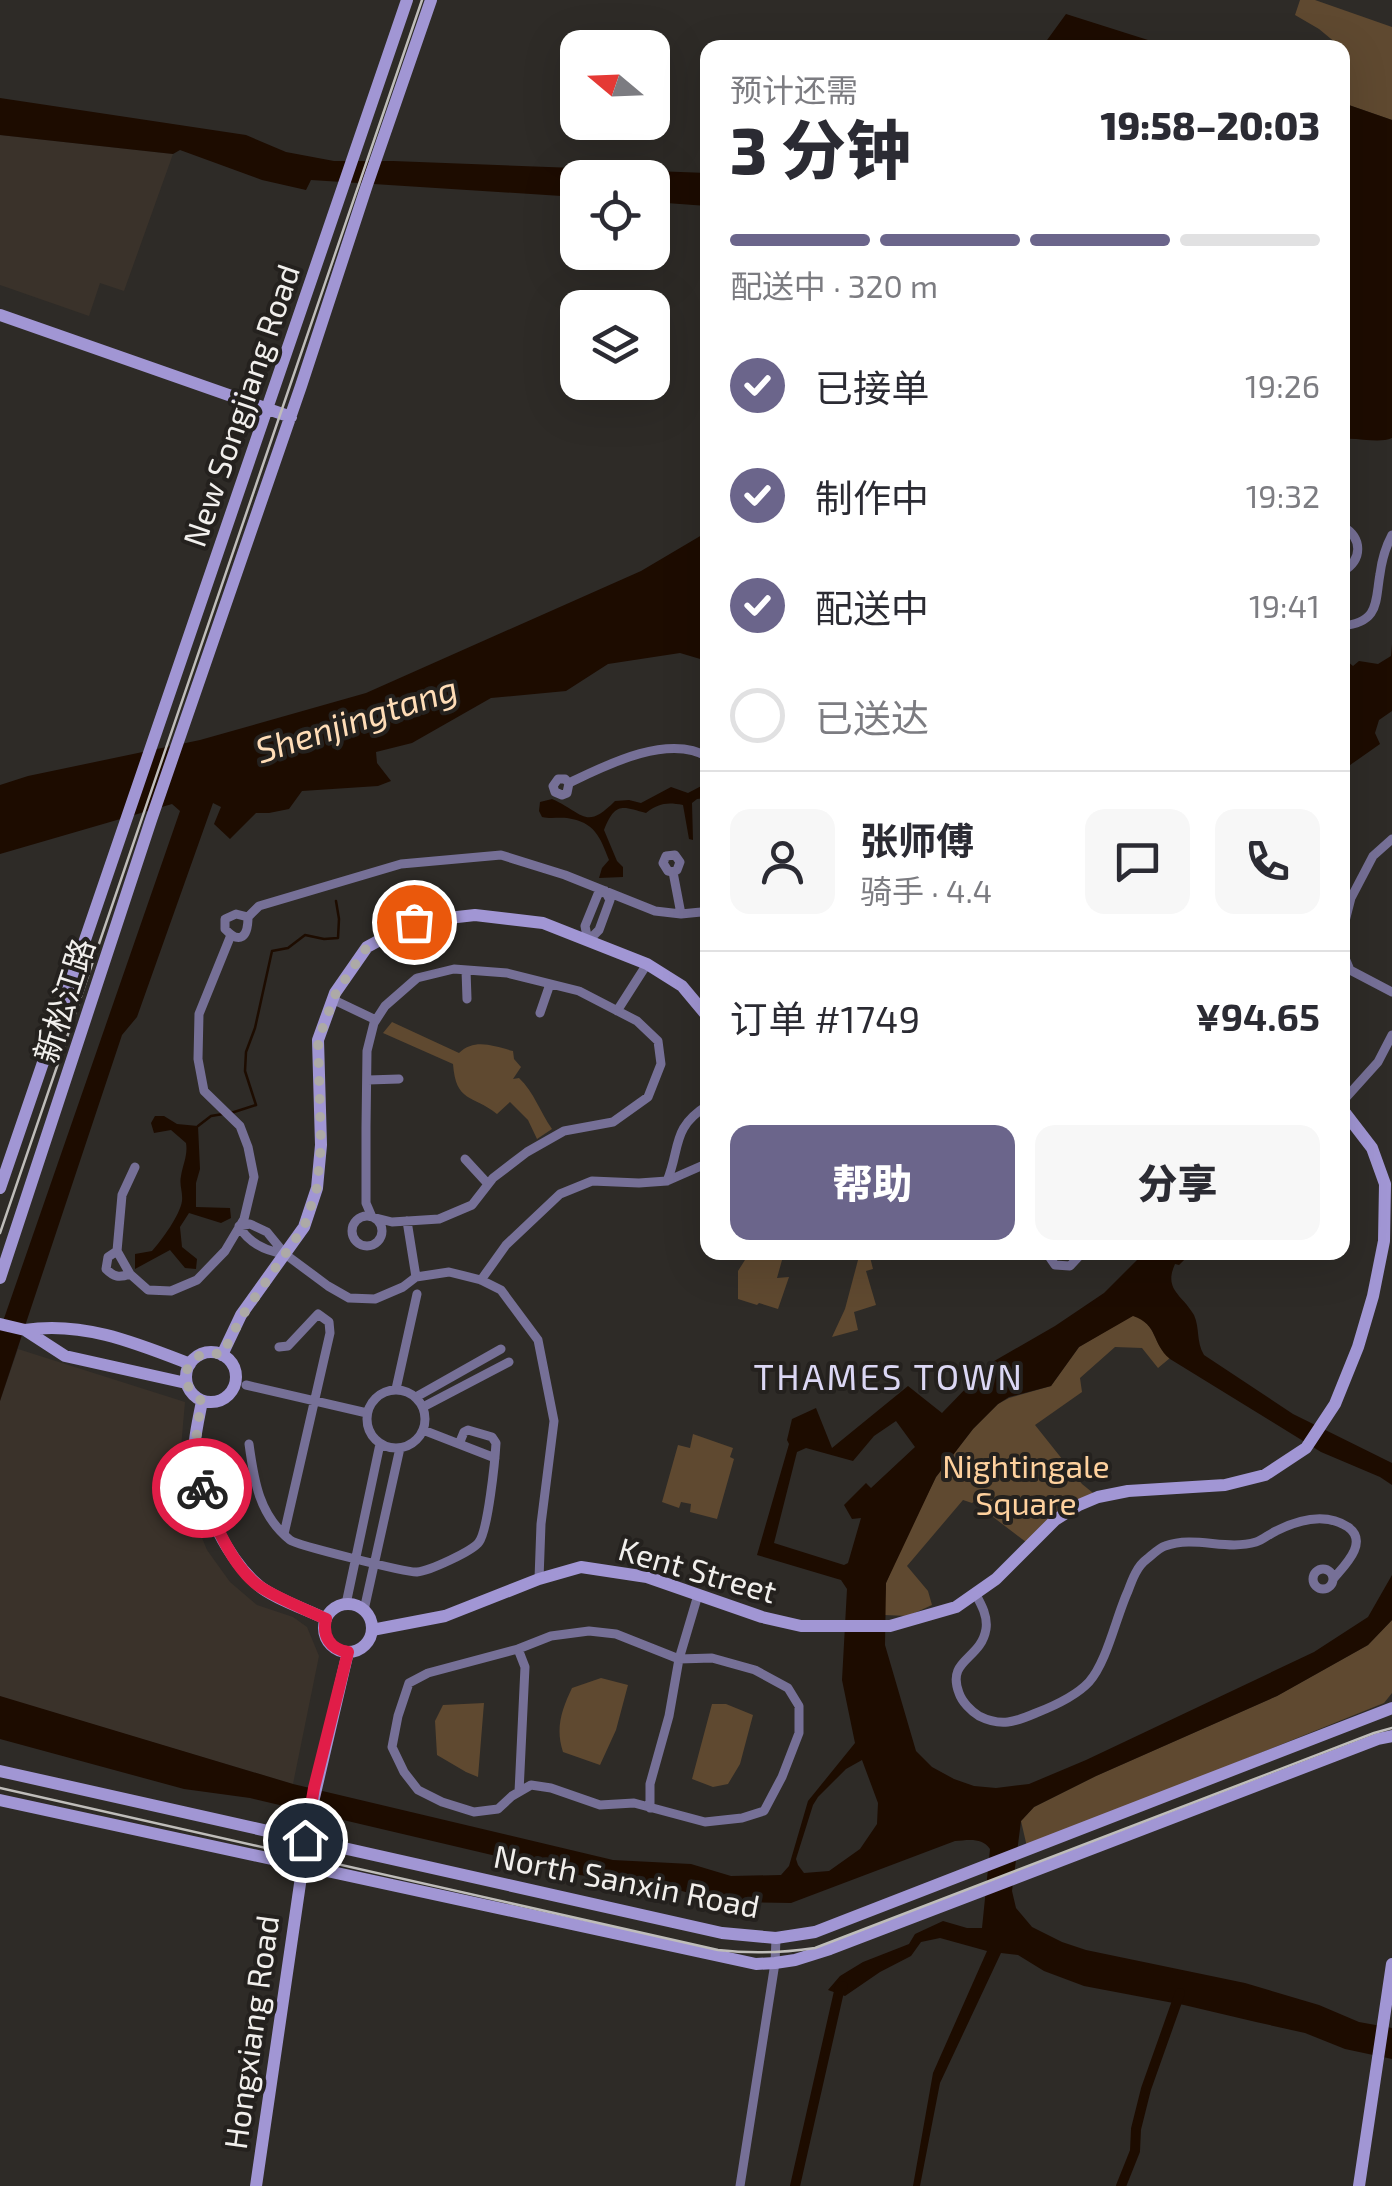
<!DOCTYPE html>
<html lang="zh">
<head>
<meta charset="utf-8">
<style>
  :root { --surface:#fff; --page:#f7f7f7; --text:#2b2b33; --muted:#7c7c81; --line:#e1e1e2; --accent:#6b658b }
  body { margin:0; font-family:"Exo 2","Noto Sans SC",sans-serif; background:var(--page); color:var(--text); height:100vh; display:flex; flex-direction:column; font-size:38px; white-space:nowrap }
  * { box-sizing:border-box; margin:0 }
  p { font-size:32px; color:var(--muted) }
  .icon { flex:none; width:55px; height:55px; fill:none; stroke:currentColor; stroke-width:2; stroke-linecap:round; stroke-linejoin:round }
  .map { position:relative; flex:1; overflow:hidden }
  .side { position:absolute; left:700px; top:40px; width:650px; height:1220px; display:flex; flex-direction:column; background:var(--surface); border-radius:20px; box-shadow:0 10px 40px #0002 }
  .side>* { flex:none }
  .needle { width:65px; rotate:289deg }
  .controls { position:absolute; left:560px; top:30px; display:grid; gap:20px }
  .controls a { display:grid; place-items:center; width:110px; height:110px; border-radius:20px; background:var(--surface); box-shadow:0 10px 40px #0002; font-size:50px }
  .pin { position:absolute; display:grid; place-items:center; width:85px; height:85px; color:#fff; margin:-42px; border:5px solid #fff; border-radius:50%; box-shadow:0 2px 10px #0007 }
  .courier { position:absolute; display:grid; place-items:center; width:100px; height:100px; margin:-50px; border:8px solid #e11d48; border-radius:50%; background:#fff; color:#222; box-shadow:0 2px 12px #0007 }
  .head em { font-style:normal; font-weight:800 }
  .head div { display:flex; flex-direction:column-reverse }
  .head { display:flex; align-items:center; justify-content:space-between; height:170px; padding:0 30px }
  h1 { font-size:65px; font-weight:800; line-height:75px }
  .bar { display:grid; grid-template-columns:repeat(4,1fr); gap:15px 10px; align-content:center; height:120px; padding:0 30px }
  .bar i { height:12px; border-radius:8px; background:var(--line) }
  .bar .selected { background:var(--accent) }
  .bar p { grid-column:span 4 }
  .line { display:flex; align-items:center; gap:25px; padding:0 30px; border-top:2px solid var(--line) }
  .line div { flex:1 }
  .round { display:grid; place-items:center; flex:none; width:105px; height:105px; border-radius:20px; background:var(--page) }
  ol { padding:0 30px; list-style:none }
  li { display:flex; align-items:center; gap:30px; height:110px }
  li p { margin-inline-start:auto }
  li .icon { padding:10px; border-radius:50%; background:var(--accent); color:#fff; stroke-width:4 }
  li:last-child { color:var(--muted) }
  li i { width:55px; height:55px; border:5px solid var(--line); border-radius:50% }
  .primary-button { display:flex; gap:20px; margin-top:auto; padding:20px 30px }
  .primary-button a { flex:1; height:115px; border-radius:20px; background:var(--accent); color:#fff; font-size:40px; font-weight:800; line-height:115px; text-align:center }
  .primary-button a+a { background:var(--page); color:var(--text) }
  .map>svg:first-child { display:block }
  .built { fill:#3a322a }
  .green { fill:#5f4930 }
  .water { fill:#1d0c00; fill-rule:evenodd }
  .lines { fill:none; stroke-linecap:round; stroke-linejoin:round }
  .stream { stroke:#1d0c00; stroke-width:2.5 }
  .canal { stroke:#1d0c00; stroke-width:10 }
  .street { stroke:#767097; stroke-width:9 }
  .secondary { stroke:#a196d4; stroke-width:12 }
  .tram { stroke:#bfbdba; stroke-width:2.5 }
  .done { stroke:#adaaa7; stroke-width:10; stroke-dasharray:0 18 }
  .route { stroke:#e11d48; stroke-width:12 }
  .labels { text-anchor:middle; dominant-baseline:central; stroke-width:8; stroke-linejoin:round; paint-order:stroke }
  .street-label { font-size:32px; fill:#f1efec; stroke:#24211e }
  .park-label { font-size:32px; fill:#fed19e; stroke:#24211e }
  .water-label { font-size:35px; font-style:italic; fill:#ffddb7; stroke:#24211e }
  .neighbourhood-label { font-size:35px; letter-spacing:2.5px; fill:#dbd7f4; stroke:#24211e }
</style>
</head>
<body>
<div class="map">
<svg width="1392" height="2186" viewBox="0 0 1392 2186">
  <rect width="100%" height="100%" fill="#2e2b27"/>
  <path class="built" d="M0,135l173,19 -49,137 -24,-8 -11,33 -89,-31z
    M18,1349l167,53 -5,57 11,52 16,39 23,32 27,23 36,12 14,10 12,29 -26,128 -293,-87v-296z"/>
  <path class="green" d="M1300,0h15l77,27v93l-49,-17 -1,-55 -23,-19 -24,-14z
    M392,1022l67,31c16,-15 34,-7 54,-2l1,8 7,8 -8,12 6,-1c15,14 21,34 33,51l-15,10 -9,-19 -18,-18 -13,12c-25,-20 -41,-11 -44,-50l-70,-31z
    M750,1252l34,1 -7,25 12,-1 -11,32 -19,-6 -2,2 -19,-6v-28z
    M870,1257l3,12 -7,2 10,34 -22,7 4,18 -26,7 13,-28 13,-49z
    M1133,1315c26,10 18,28 37,43l-12,10 -16,-20 -27,-1 -35,31 2,14 -47,33 47,59 16,13 -68,48 -37,-28 -10,-23 -11,9 -9,-3 -56,66 21,25 4,14 -24,11 -24,-1 2,-32 13,-32 37,-74 37,-48 25,-25 11,-6 42,-12 28,-39z
    M693,1434l40,14 -3,9 4,2 -17,60 -27,-7 1,-8 -10,-2 -2,6 -17,-6 16,-57 12,3z
    M1392,1620v73l-8,10 -357,144 -6,-26 13,-14 62,-31 181,-80 91,-51z
    M601,1678l27,7 -12,45 -16,35 -37,-13c-8,-24 -1,-43 9,-64z
    M484,1703l-6,74 -12,-5 -29,-17 -2,-34 8,-16z
    M712,1704h14l27,11 -13,49 -12,20 -15,3 -21,-8z"/>
  <path class="water" d="M1066,14l104,33h-128z
    M0,98l246,37 40,17 48,9h59l314,12v33l-54,-4 -1,-24h-74l-1,19 -266,-17 -5,10 -44,-10 -82,-30 -7,4 -173,-19z
    M1343,103l49,17v318c-14,6 -34,-1 -49,1z
    M707,532v129l-27,-8 -72,11 -42,27 -75,7 -79,45 -36,9 1,11 14,18 -13,5 -76,5 -13,18 -20,4h-13l-26,26 -16,-15 7,-17 -8,-4 -76,214 -15,18 -122,366v-71l180,-519 -8,-7 -172,50v-69l28,-9 172,-36 166,-47 275,-122z
    M1392,644v67l-13,9 -4,13 5,11 -37,26v-114l6,3 -1,3 5,4 6,-5 19,3 13,-8z
    M707,783l-1,15 -9,1 -5,4 1,37 -4,-1 -6,-34c-16,-3 -24,-2 -37,8 -24,-7 -31,-11 -42,17l13,31 6,6v10l-24,1 3,-10 7,-8c-9,-23 -14,-38 -42,-42 -9,-1 -16,1 -25,-1l-3,-6 1,-9 12,-3c32,14 33,32 63,2l14,-1 12,3 30,-16 17,6z
    M155,1116h9l13,8 21,2 2,43 -4,14v24l34,1 1,10 -10,5 -32,-10 -9,14 2,20 15,12 -1,10 -11,-1 -15,-18 -35,19v-15l17,-3c10,-11 28,-36 30,-50 1,-9 -3,-16 -1,-25 2,-12 7,-21 5,-33l-15,-13 -17,3 -3,-10z
    M1144,1253h56l-3,4 -9,-1 -9,9 -4,-1c-12,26 8,31 19,51 6,13 2,27 10,40l89,59 99,49v22l-12,-8 -59,-25 -151,-93c-19,-16 -11,-34 -37,-43l-54,31 -28,39 -42,11 -11,7 -25,25 -37,48 -50,106 -1,62 31,106 16,16 22,12 20,7 22,2 33,-4 57,-24 228,-108 54,-35 24,-42v45l-24,25 -91,51 -181,80 -62,31 -13,14 -9,70 4,17 16,19 30,15 24,8 159,33 74,22 40,17 33,6v31l-47,-10 -40,-16 -49,-11 -72,-17 -100,-19 -40,-15 -26,-16 -17,-2 -61,130 -20,103h-7l20,-113 54,-122 -47,-13 -19,4 -10,14 -31,16 -35,24 -17,-6 12,-14 23,-14 46,-18 6,-10 28,-13 24,7h15l8,-79c-8,-12 -22,-9 -35,-8l-164,62 -57,-1 -29,-5 -39,-10 -94,-13 -322,-76 -66,-9 -184,-50v-43l293,88 320,76 78,4 40,12 50,-1 8,-9 19,-65 47,-58 -13,-63 5,-91 -6,-9 -84,-25 32,-111 -2,-4 5,-21 24,-11 16,40 76,-62 34,27 29,-30 -2,-9 20,-5v-5l66,-38 49,-33zM896,1421l19,26 -44,41 -5,-5 -22,22 8,14 9,-1 -13,45 -4,2 -70,-22 23,-91 9,-4 47,13 21,-25zM862,1760l16,43 -1,21 -17,25 -31,22 -25,2 -6,-8 -2,-6 17,-54 5,-8 28,-28z"/>
  <g class="lines">
    <path class="stream" d="M231,1113l25,-8 -11,-34 1,-19 9,-24 17,-77 16,-3 17,-13 19,4 14,-1 1,-19 -3,-18
      M198,1126l13,-10 12,-2"/>
    <path class="canal" d="M795,2186l45,-199 3,-1
      M1121,2186l14,-35 1,-22 10,-40 34,-96"/>
    <path class="street" d="M1342,526c21,12 21,34 0,46
      M1342,626c38,-4 33,-24 38,-52 2,-15 5,-26 12,-39
      M569,783l-2,10 -5,2 -7,-3 -2,-6 5,-7h7l4,4c37,-18 100,-50 139,-26
      M673,872l4,-2 3,-8 -5,-7 -9,1 -3,7 5,8 5,1 8,42
      M605,891l5,9 -11,30 -11,11 -3,-15 13,-32z
      M236,914l12,3c0,20 -8,28 -23,12v-10z
      M248,917l11,-11 142,-42 100,-9 64,20 90,36 26,3 20,-2 7,-3
      M1342,933l9,-35 22,-42 19,-17
      M1342,951l8,19 42,22
      M454,969l53,4 72,18 58,30 21,20 3,23 -13,33 -35,25 -49,9 -37,21 -34,26 -21,27 -33,14 -47,3 -20,-5 -6,-14v-76l1,-76 7,-28 11,-17 32,-28z
      M466,970l1,29
      M334,1000l42,20
      M617,1011l30,-47
      M540,1013l10,-29
      M368,1080l31,-1
      M1342,1102l36,-40 14,-27
      M465,1159l23,25
      M667,1181c14,-34 4,-53 41,-76
      M352 1231a15 15 0 1 1 30 0a15 15 0 1 1-30 0Z
      M407,1221l9,56
      M250,1224l17,8 18,22c-19,-3 -36,-10 -46,-28z
      M117,1251l5,-56 13,-28
      M1046,1252l9,13 15,1 13,-14
      M285,1254l43,32 21,12 26,1 28,-12 13,-10 33,-5 32,8 20,10 37,50 16,81 -13,103 -2,55
      M130,1274c-11,4 -16,3 -24,-5l2,-12 9,-6 13,23 18,16 23,1 26,-11 28,-29 19,-32 10,-42 -6,-30 -8,-21 -36,-35 -6,-32 1,-45 32,-79
      M481,1280l25,-35 54,-51 32,-13 47,2 28,-2 41,-18
      M279,1347l9,-1 30,-32 11,8 1,11 -46,201
      M246,1385l121,28
      M396,1389l21,-95
      M367 1419a29 29 0 1 1 58 0a29 29 0 1 1-58 0Z
      M416,1397l85,-48
      M423,1407l86,-45
      M423,1430l72,28
      M249,1444c5,37 10,71 41,96 6,5 118,33 127,32 12,-1 56,-21 62,-30 9,-12 16,-81 17,-99l-4,-6 -24,-7 -4,2 -5,12
      M1313 1579a10 10 0 1 1 20 0a10 10 0 1 1-20 0Z
      M975,1593c6,11 13,23 11,36 -5,31 -40,30 -27,64 3,9 12,18 20,23 22,11 36,6 57,-3 18,-7 40,-17 53,-31 18,-20 27,-65 39,-91 4,-11 9,-25 19,-32 5,-4 12,-11 18,-13 30,-11 61,5 91,-4 7,-2 13,-8 20,-11 22,-11 49,-19 72,-4 21,15 -3,38 -14,51
      M346,1604l34,-160
      M364,1610l36,-162
      M589,1631l27,3 63,25 33,-1 43,12 33,18 11,18v27l-17,44 -18,34 -22,7 -37,4 -71,-19 -34,2 -49,-17 -20,-3 -19,11 -14,13 -24,3 -32,-10 -24,-12 -14,-18 -12,-25 6,-31 11,-33 19,-10 90,-24 33,-13z
      M518,1649l7,18 -6,125
      M650,1808v-24l19,-68 10,-57 19,-64
      M740,2186l35,-223 1,-25"/>
    <path class="secondary" d="M0,315l291,102
      M0,1188l407,-1188
      M0,1278l151,-458 150,-434 66,-201 64,-185
      M0,1324l25,6
      M186 1377a25 25 0 1 1 50 0a25 25 0 1 1-50 0Z
      M222,1355l19,-40 63,-88 13,-39 4,-43 -3,-105 17,-47 32,-46 46,-25 62,-7 68,8 104,41 35,22 26,31
      M186,1383l-121,-27 -40,-26c58,-9 111,13 165,34
      M202,1401c-4,22 -11,47 -6,69 7,37 32,89 61,114 13,13 51,26 69,35
      M324 1628a24 24 0 1 1 48 0a24 24 0 1 1-48 0Z
      M372,1630l73,-14 94,-37 42,-12 66,10 115,40 39,9h89l66,-19 40,-28 59,-59 24,-15 19,-8 30,-6 97,-6 40,-10 41,-27 29,-44 23,-57 15,-51 11,-55 1,-57 -13,-36 -30,-39
      M0,1771l722,162 54,5 39,-6 577,-224
      M0,1800l756,164 19,-1 20,-3 35,-11 548,-210 14,-3
      M256,2186l54,-371 38,-163
      M1359,2186l33,-222"/>
    <path class="tram" d="M0,1233l422,-1233
      M0,1788l718,162c34,4 64,3 97,-2l559,-215 18,-5"/>
  </g>
  <g class="lines">
    <path class="done" d="M202,1488c-10,-30 -6,-57 0,-87 -30,-18 -14,-56 20,-46l20,-39 62,-89 13,-39 4,-43 -3,-105 18,-47 31,-46 47,-25"/>
    <path class="route" d="M202,1488c10,31 31,82 60,100 19,12 43,21 64,31 -4,17 4,30 22,33l-34,136 -9,52"/>
  </g>
  <g class="labels">
    <g class="street-label">
      <text transform="translate(240 405) rotate(-71)">New Songjiang Road</text>
      <text transform="translate(63 1000) rotate(-72)">新松江路</text>
      <text transform="translate(698 1569) rotate(16)">Kent Street</text>
      <text transform="translate(627 1880) rotate(11)">North Sanxin Road</text>
      <text transform="translate(250 2032) rotate(-82)">Hongxiang Road</text>
    </g>
    <g class="park-label">
      <text x="1026" y="1465">Nightingale<tspan x="1026" dy="37">Square</tspan></text>
    </g>
    <g class="water-label">
      <text transform="translate(356 718) rotate(-18)">Shenjingtang</text>
    </g>
    <g class="neighbourhood-label">
      <text x="889" y="1376">THAMES TOWN</text>
    </g>
  </g>
</svg>
<div class="controls">
<a><svg class="needle" viewBox="-14 -14 28 28"><path d="M0-13l5 13h-10z" fill="#e53935"/><path d="M0 13l5-13h-10z" fill="#7c7c81"/></svg></a>
<a><svg class="icon" aria-label="locate" viewBox="0 0 24 24"><circle cx="12" cy="12" r="6"/><path d="M12 2v4M12 18v4M2 12h4M18 12h4"/></svg></a>
<a><svg class="icon" aria-label="layers" viewBox="0 0 24 24"><path d="M12 4l9 5-9 5-9-5zM3 14l9 5 9-5"/></svg></a>
</div>
<div class="pin" style="left:414px;top:922px;background:#ea580c"><svg class="icon" aria-label="bag" viewBox="0 0 24 24"><path d="M5 8h14l-1 12H6zM9 8a3 3 0 0 1 6 0"/></svg></div>
<div class="pin" style="left:305px;top:1840px;background:#1f2937"><svg class="icon" aria-label="home" viewBox="0 0 24 24"><path d="M3 11l9-7 9 7M6 9v11h12V9"/></svg></div>
<div class="courier" style="left:202px;top:1488px"><svg class="icon" aria-label="bike" viewBox="0 0 24 24"><circle cx="6" cy="16" r="4"/><circle cx="18" cy="16" r="4"/><path d="M6 16l4-8h5l3 8M10 8l3 8H6M13 5h3"/></svg></div>
<section class="side">
<div class="head"><div><h1>3 分钟</h1><p>预计还需</p></div><em>19:58–20:03</em></div>
<div class="bar"><i class="selected"></i><i class="selected"></i><i class="selected"></i><i></i><p>配送中 · 320 m</p></div>
<ol>
<li><svg class="icon" aria-label="check" viewBox="0 0 24 24"><path d="M5 12l5 5 9-10"/></svg>已接单<p>19:26</p></li>
<li><svg class="icon" aria-label="check" viewBox="0 0 24 24"><path d="M5 12l5 5 9-10"/></svg>制作中<p>19:32</p></li>
<li><svg class="icon" aria-label="check" viewBox="0 0 24 24"><path d="M5 12l5 5 9-10"/></svg>配送中<p>19:41</p></li>
<li><i></i>已送达</li>
</ol>
<div class="line" style="height:180px"><a class="round"><svg class="icon" aria-label="person" viewBox="0 0 24 24"><circle cx="12" cy="8" r="4"/><path d="M4 21q1-7 8-7t8 7"/></svg></a><div><b>张师傅</b><p>骑手 · 4.4</p></div><a class="round"><svg class="icon" aria-label="chat" viewBox="0 0 24 24"><path d="M4 5h16v11H9l-5 4z"/></svg></a><a class="round"><svg class="icon" aria-label="phone" viewBox="0 0 24 24"><path d="M5 4h4l2 5-3 2q2 4 5 5l2-3 5 2v4C11 20 4 13 5 4z"/></svg></a></div>
<div class="line" style="height:130px"><div>订单 #1749</div><b>¥94.65</b></div>
<div class="primary-button"><a>帮助</a><a>分享</a></div>
</section>
</div>
</body>
</html>
